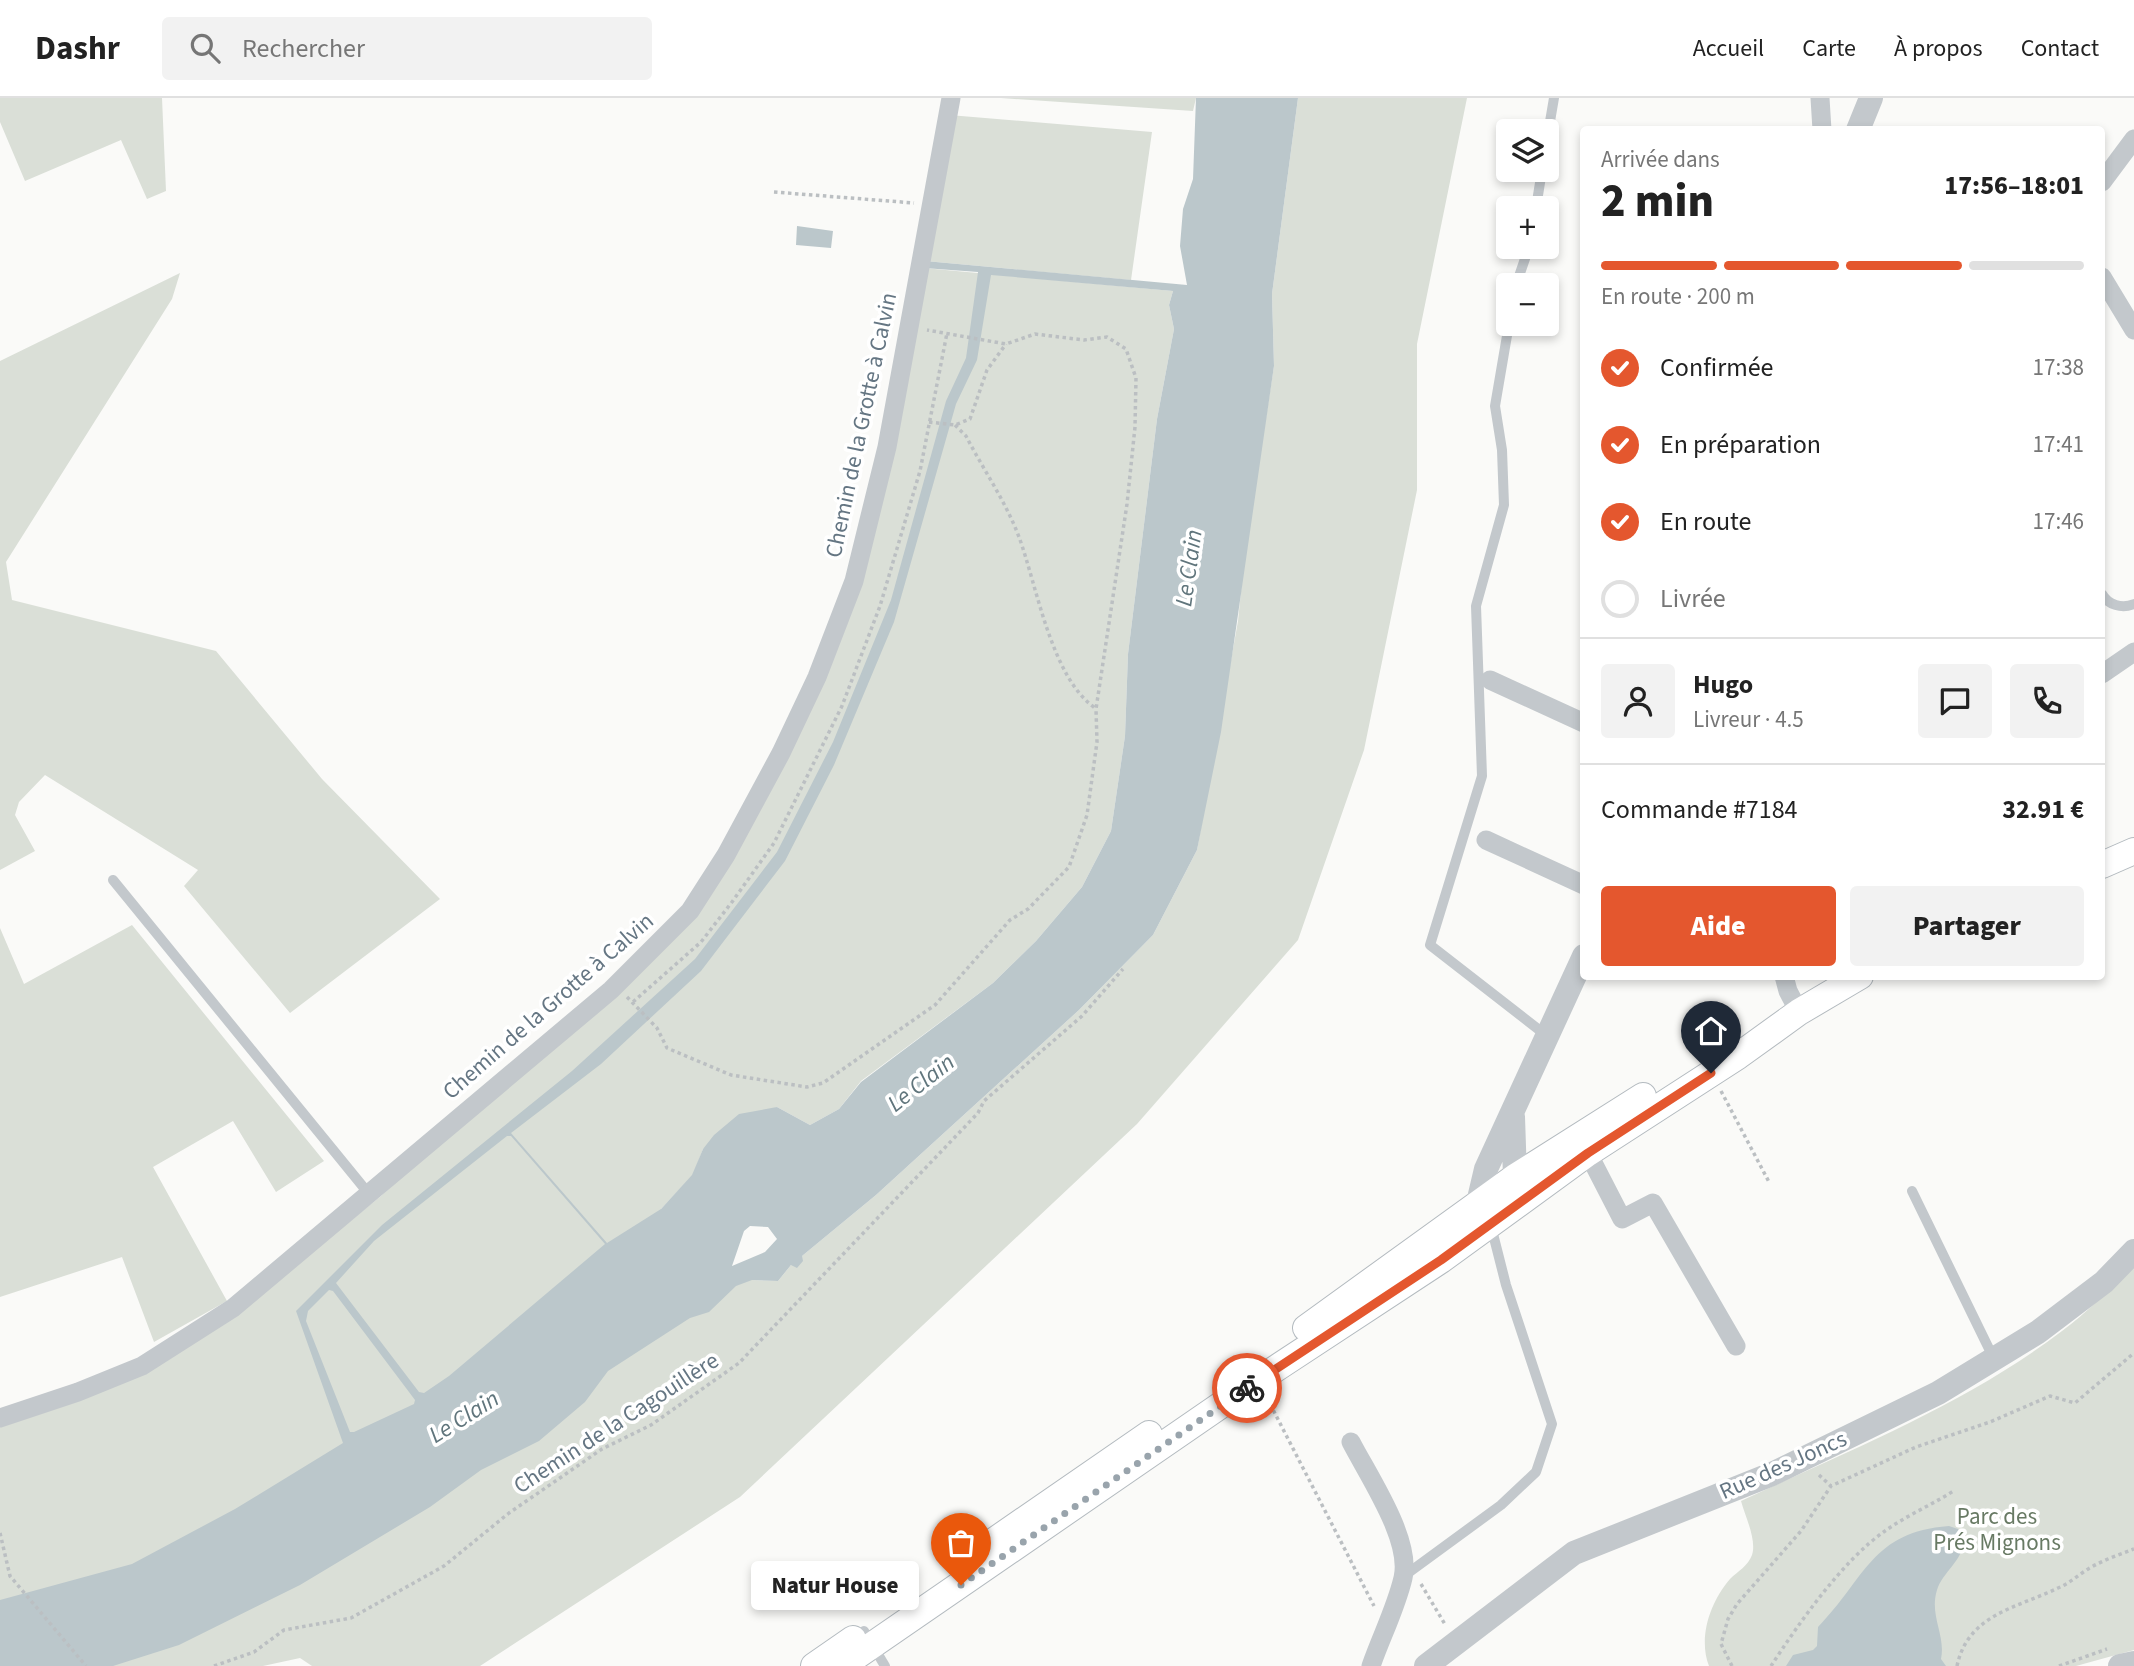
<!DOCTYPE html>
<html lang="fr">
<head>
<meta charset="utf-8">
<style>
  :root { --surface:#fff; --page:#f2f2f2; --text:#222; --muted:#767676; --line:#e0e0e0; --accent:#e4572e }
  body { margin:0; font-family:"Source Sans 3",sans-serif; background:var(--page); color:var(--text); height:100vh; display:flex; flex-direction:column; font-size:26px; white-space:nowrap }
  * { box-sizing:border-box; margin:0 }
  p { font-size:23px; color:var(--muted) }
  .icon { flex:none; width:38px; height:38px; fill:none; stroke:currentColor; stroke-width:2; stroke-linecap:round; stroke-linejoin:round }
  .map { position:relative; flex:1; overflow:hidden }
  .panel { position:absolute; left:1580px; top:28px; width:525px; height:854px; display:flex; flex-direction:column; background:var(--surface); border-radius:7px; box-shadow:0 4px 10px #0003 }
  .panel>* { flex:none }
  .buttons { position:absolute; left:1496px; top:21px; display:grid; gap:14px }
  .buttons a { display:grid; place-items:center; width:63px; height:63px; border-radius:7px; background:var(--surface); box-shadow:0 4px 10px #0003; font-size:35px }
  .pin { position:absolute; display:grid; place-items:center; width:60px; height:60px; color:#fff; margin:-72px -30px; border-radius:50% 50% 50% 0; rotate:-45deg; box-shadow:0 0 7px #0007 }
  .pin .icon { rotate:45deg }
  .courier { position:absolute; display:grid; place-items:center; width:70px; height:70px; margin:-35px; border:5px solid #e4572e; border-radius:50%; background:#fff; color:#222; box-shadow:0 2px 9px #0007 }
  .bubble { position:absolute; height:49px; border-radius:7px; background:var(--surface); box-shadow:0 4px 10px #0003; font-size:23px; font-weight:800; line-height:49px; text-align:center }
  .headline em { font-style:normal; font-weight:800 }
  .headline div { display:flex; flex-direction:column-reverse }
  .headline { display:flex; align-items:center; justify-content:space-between; height:119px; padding:0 21px }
  h1 { font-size:46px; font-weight:800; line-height:52px }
  .bar { display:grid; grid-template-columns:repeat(4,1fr); gap:10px 7px; align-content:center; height:84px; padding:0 21px }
  .bar i { height:9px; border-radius:5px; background:var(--line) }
  .bar .current { background:var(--accent) }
  .bar p { grid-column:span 4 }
  .line { display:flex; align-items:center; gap:18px; padding:0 21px; border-top:2px solid var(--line) }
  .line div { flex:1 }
  .round { display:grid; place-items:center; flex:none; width:74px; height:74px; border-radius:7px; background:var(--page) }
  ol { padding:0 21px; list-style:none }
  li { display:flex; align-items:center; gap:21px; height:77px }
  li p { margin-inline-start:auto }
  li .icon { padding:7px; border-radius:50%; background:var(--accent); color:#fff; stroke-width:4 }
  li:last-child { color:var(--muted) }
  li i { width:38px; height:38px; border:4px solid var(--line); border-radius:50% }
  .action { display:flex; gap:14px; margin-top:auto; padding:14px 21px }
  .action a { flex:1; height:80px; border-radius:7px; background:var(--accent); color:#fff; font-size:28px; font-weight:800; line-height:80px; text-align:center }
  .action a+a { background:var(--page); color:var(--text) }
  header { display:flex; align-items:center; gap:42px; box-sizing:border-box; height:98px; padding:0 35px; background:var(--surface); border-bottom:2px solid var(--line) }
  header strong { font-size:33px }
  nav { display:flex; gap:38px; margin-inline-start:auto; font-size:24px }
  .search { width:490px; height:63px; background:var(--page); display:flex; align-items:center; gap:18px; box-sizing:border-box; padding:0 24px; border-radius:7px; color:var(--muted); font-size:26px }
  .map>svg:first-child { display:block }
  .green { fill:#dadfd7 }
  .water { fill:#bbc7cb; fill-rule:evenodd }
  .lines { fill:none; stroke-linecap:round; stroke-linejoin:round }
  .secondary-casing { stroke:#b3babf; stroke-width:28 }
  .path { stroke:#bbbfc2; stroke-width:3.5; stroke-dasharray:3.5 3.5; stroke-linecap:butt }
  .service { stroke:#c3c8cc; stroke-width:10 }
  .minor { stroke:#c3c8cc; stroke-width:19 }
  .tertiary { stroke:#c3c8cc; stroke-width:24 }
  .secondary { stroke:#fff; stroke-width:26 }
  .done { stroke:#99a4ac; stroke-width:7; stroke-dasharray:0 12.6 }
  .route { stroke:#e4572e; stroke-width:9 }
  .labels { text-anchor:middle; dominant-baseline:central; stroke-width:7; stroke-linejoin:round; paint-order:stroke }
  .street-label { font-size:23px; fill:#657683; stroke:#fff }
  .park-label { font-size:23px; fill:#687a64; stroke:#fff }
  .water-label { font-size:24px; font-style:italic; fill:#60757c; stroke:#fff }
</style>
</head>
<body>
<header>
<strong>Dashr</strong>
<div class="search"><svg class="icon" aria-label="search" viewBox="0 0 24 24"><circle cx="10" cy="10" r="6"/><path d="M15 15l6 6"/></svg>Rechercher</div>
<nav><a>Accueil</a><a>Carte</a><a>À propos</a><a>Contact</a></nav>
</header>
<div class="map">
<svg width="2134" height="1568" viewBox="0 0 2134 1568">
  <rect width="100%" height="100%" fill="#fafaf8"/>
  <path class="green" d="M0,0h162l4,93 -19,8 -26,-59 -96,41 -25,-59z
    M1001,0h195l-3,13z
    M1298,0h169l-50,246v146l-53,260 -66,190 -161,184 -397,373 -260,169h-168l-12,-8 -37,8h-263v-240l222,-101 159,-129 148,-137 87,-74 110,-130 128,-274 70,-313 249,23 -4,14 5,24 -17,90 -29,235 -3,82 -14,95 -29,56 -46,54 -43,42 -132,98 -22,28 -29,16 -33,-18 -74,42 -10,26 -32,34 21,25 70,46 26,1 13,-16 85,-70 203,-185 74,-75 44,-85 41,-229 7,-69 29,-186 -2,-72z
    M949,17l203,17 -21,148 -206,-19z
    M180,175l-8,26 -166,263 6,38 204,51 106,128 118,120 -150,114 -106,-127 14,-16 -153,-95 -26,27 -4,13 20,36 -35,19v-509z
    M132,827l192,236 -48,31 -43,-71 -80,46 74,134 -73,41 -32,-85 -122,40v-369l24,56z
    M2134,1169v383l-58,16h-367c-11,-28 1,-64 21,-87 8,-8 18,-13 22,-24 5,-15 -7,-39 -11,-54 109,-51 225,-97 321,-170 26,-19 48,-43 72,-64z"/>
  <path class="water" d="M1196,0h102l-26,196 2,72 -53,366 -24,118 -44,85 -74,75 -203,185 -74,61 1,5 -6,7 -6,-3 -13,16 -26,-1 -16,6 -27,26 -19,6 -82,53 -23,31 -46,39 -58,29 -51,37 -130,78 -121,60 -66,21h-113v-66l132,-36 103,-55 108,-66 -47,-132 86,-86 190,-154 123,-112 82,-107 56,-110 58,-142 55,-199 20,-43 12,-86 -54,-4 1,-7 262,24 -7,-39 3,-37 10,-30zM991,177l182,16 -4,14 5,24 -17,90 -29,235 -3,82 -14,95 -29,56 -46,54 -43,42 -132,99 -22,27 -29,16 -33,-18 -38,7 -25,21 -11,14 -11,26 -31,34 -54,34 -96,-110 90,-69 100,-93 84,-110 49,-96 60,-143 62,-218 21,-44zM507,1038h4l94,108 -156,132 -25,17 -5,-1 -83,-109 38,-42zM750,1128l18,1 9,12 -12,13 -33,14 12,-35zM329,1192l4,1 82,109 -1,4 -60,28h-4l-44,-111 2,-10z
    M797,128l36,5 -2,17 -35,-3z
    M1949,1428l9,3c17,24 -14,39 -21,61 -8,26 9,45 4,69l5,7h-160l7,-11 20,-5 4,-4 1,-19c48,-49 53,-95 131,-101z"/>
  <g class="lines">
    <defs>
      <path id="secondary" d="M2102,767l32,-14
        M1306,1230l209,-151 128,-81
        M962,1465l187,-129
        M814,1568l39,-27
        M842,1568l392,-270 207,-136 147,-107 150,-97 61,-44 61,-36"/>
    </defs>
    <use href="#secondary" class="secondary-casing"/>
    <path class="path" d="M774,94l140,11
      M929,324l26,3 15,-6 17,-49 19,-26
      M955,327l11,11c17,33 40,66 53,101 18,49 32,140 76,171
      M627,899l30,31 10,20 64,27 76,12 16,-4 112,-78 75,-85 18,-11 41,-42 18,-52 10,-73 -1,-33 31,-205 8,-77 1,-49 -10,-29 -19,-12 -23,3 -49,-6 -29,10 -79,-14
      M633,904l68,-60 31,-40 42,-59 68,-137 38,-100 40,-135 27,-138
      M1721,993l48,91
      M1267,1300l107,208
      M1819,1377l12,11 85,-39 74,-25 60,-26 25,7 59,-50
      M0,1435l10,43 76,90
      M1421,1486l25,42
      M214,1568l40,-14 30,-22 67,-12 93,-52 65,-53 93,-64 49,-24 88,-62 239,-250 6,-12 98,-85 41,-47
      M1732,1568l-11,-22 7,-25 9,-15 64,-73 30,-45
      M1771,1568c28,-43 72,-106 114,-135 22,-16 47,-26 70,-41
      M1957,1568c11,-52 60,-58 101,-78 10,-4 18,-11 27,-17 15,-10 33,-16 49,-22
      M2059,1568l48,-17"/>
    <path class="service" d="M1547,41l7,-41
      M1536,110l6,-38
      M1516,187l13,-38
      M1509,226l-14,82 7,44 2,55 -28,101 6,170 -52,169 117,91
      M2102,496c6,11 20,15 32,10
      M113,782l256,314
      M1912,1093l82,168
      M1404,1478l97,-71 35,-33 16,-48 -46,-139 -15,-59
      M864,1533l21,35"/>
    <path class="minor" d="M1820,0l2,32
      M2102,84l32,-43
      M2102,179l32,53
      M2102,576l32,-22
      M1490,582l94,43
      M1486,742l98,45
      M1784,878l4,15 11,21
      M1588,1055l34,66 31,-16 83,143
      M0,1320l78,-26 64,-26 91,-58 378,-318 79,-79 36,-56 55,-102 36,-76 37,-96 33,-134 64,-349
      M1351,1344c18,35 61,98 52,136 -7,30 -22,59 -32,88"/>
    <path class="tertiary" d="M1858,32l13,-32
      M1507,1096l8,-17 -2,-60
      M1486,1118l-8,-13 8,-34 98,-213
      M1426,1568l148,-113 198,-79 166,-81 100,-61 66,-50 30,-31
      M2120,1568l14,-3"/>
    <use href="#secondary" class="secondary"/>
  </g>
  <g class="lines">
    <path class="done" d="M961,1487l286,-197"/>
    <path class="route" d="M1247,1290l194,-128 147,-107 123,-80"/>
  </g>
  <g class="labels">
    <g class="street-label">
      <text transform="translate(861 327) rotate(-78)">Chemin de la Grotte à Calvin</text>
      <text transform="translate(548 908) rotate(-41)">Chemin de la Grotte à Calvin</text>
      <text transform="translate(616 1325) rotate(-33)">Chemin de la Cagouillère</text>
      <text transform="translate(1783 1367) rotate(-24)">Rue des Joncs</text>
    </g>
    <g class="park-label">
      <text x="1997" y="1418">Parc des<tspan x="1997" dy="26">Prés Mignons</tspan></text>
    </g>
    <g class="water-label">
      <text transform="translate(1189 470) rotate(-82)">Le Clain</text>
      <text transform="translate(921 985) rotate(-38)">Le Clain</text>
      <text transform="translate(464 1319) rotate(-32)">Le Clain</text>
    </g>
  </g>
</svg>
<div class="buttons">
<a><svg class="icon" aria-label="layers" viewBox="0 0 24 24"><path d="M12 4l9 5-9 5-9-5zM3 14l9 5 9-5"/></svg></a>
<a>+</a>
<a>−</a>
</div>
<div class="pin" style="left:961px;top:1487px;background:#ea580c"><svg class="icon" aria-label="bag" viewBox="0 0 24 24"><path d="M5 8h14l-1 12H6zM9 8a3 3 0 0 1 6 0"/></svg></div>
<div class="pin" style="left:1711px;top:975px;background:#1f2937"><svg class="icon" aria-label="home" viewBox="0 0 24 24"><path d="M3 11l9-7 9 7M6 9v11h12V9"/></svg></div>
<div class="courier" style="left:1247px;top:1290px"><svg class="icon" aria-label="bike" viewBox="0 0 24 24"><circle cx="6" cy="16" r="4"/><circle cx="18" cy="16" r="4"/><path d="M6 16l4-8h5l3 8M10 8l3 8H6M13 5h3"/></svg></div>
<div class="bubble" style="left:751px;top:1463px;width:168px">Natur House</div>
<section class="panel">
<div class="headline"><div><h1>2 min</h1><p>Arrivée dans</p></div><em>17:56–18:01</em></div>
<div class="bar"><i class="current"></i><i class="current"></i><i class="current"></i><i></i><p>En route · 200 m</p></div>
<ol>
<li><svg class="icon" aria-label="check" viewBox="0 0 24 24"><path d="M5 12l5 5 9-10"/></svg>Confirmée<p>17:38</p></li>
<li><svg class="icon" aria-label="check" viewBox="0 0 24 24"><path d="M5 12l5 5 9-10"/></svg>En préparation<p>17:41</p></li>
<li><svg class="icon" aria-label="check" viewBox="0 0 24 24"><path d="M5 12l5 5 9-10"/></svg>En route<p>17:46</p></li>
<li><i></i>Livrée</li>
</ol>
<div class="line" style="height:126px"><a class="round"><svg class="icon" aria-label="person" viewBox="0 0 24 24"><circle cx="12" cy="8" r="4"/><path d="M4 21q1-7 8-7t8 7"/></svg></a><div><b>Hugo</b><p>Livreur · 4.5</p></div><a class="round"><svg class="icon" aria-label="chat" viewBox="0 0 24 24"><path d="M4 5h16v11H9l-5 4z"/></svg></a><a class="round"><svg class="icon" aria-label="phone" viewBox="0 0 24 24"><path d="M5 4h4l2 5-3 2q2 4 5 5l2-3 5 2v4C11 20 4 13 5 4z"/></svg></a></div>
<div class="line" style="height:91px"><div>Commande #7184</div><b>32.91 €</b></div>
<div class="action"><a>Aide</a><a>Partager</a></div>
</section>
</div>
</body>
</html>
